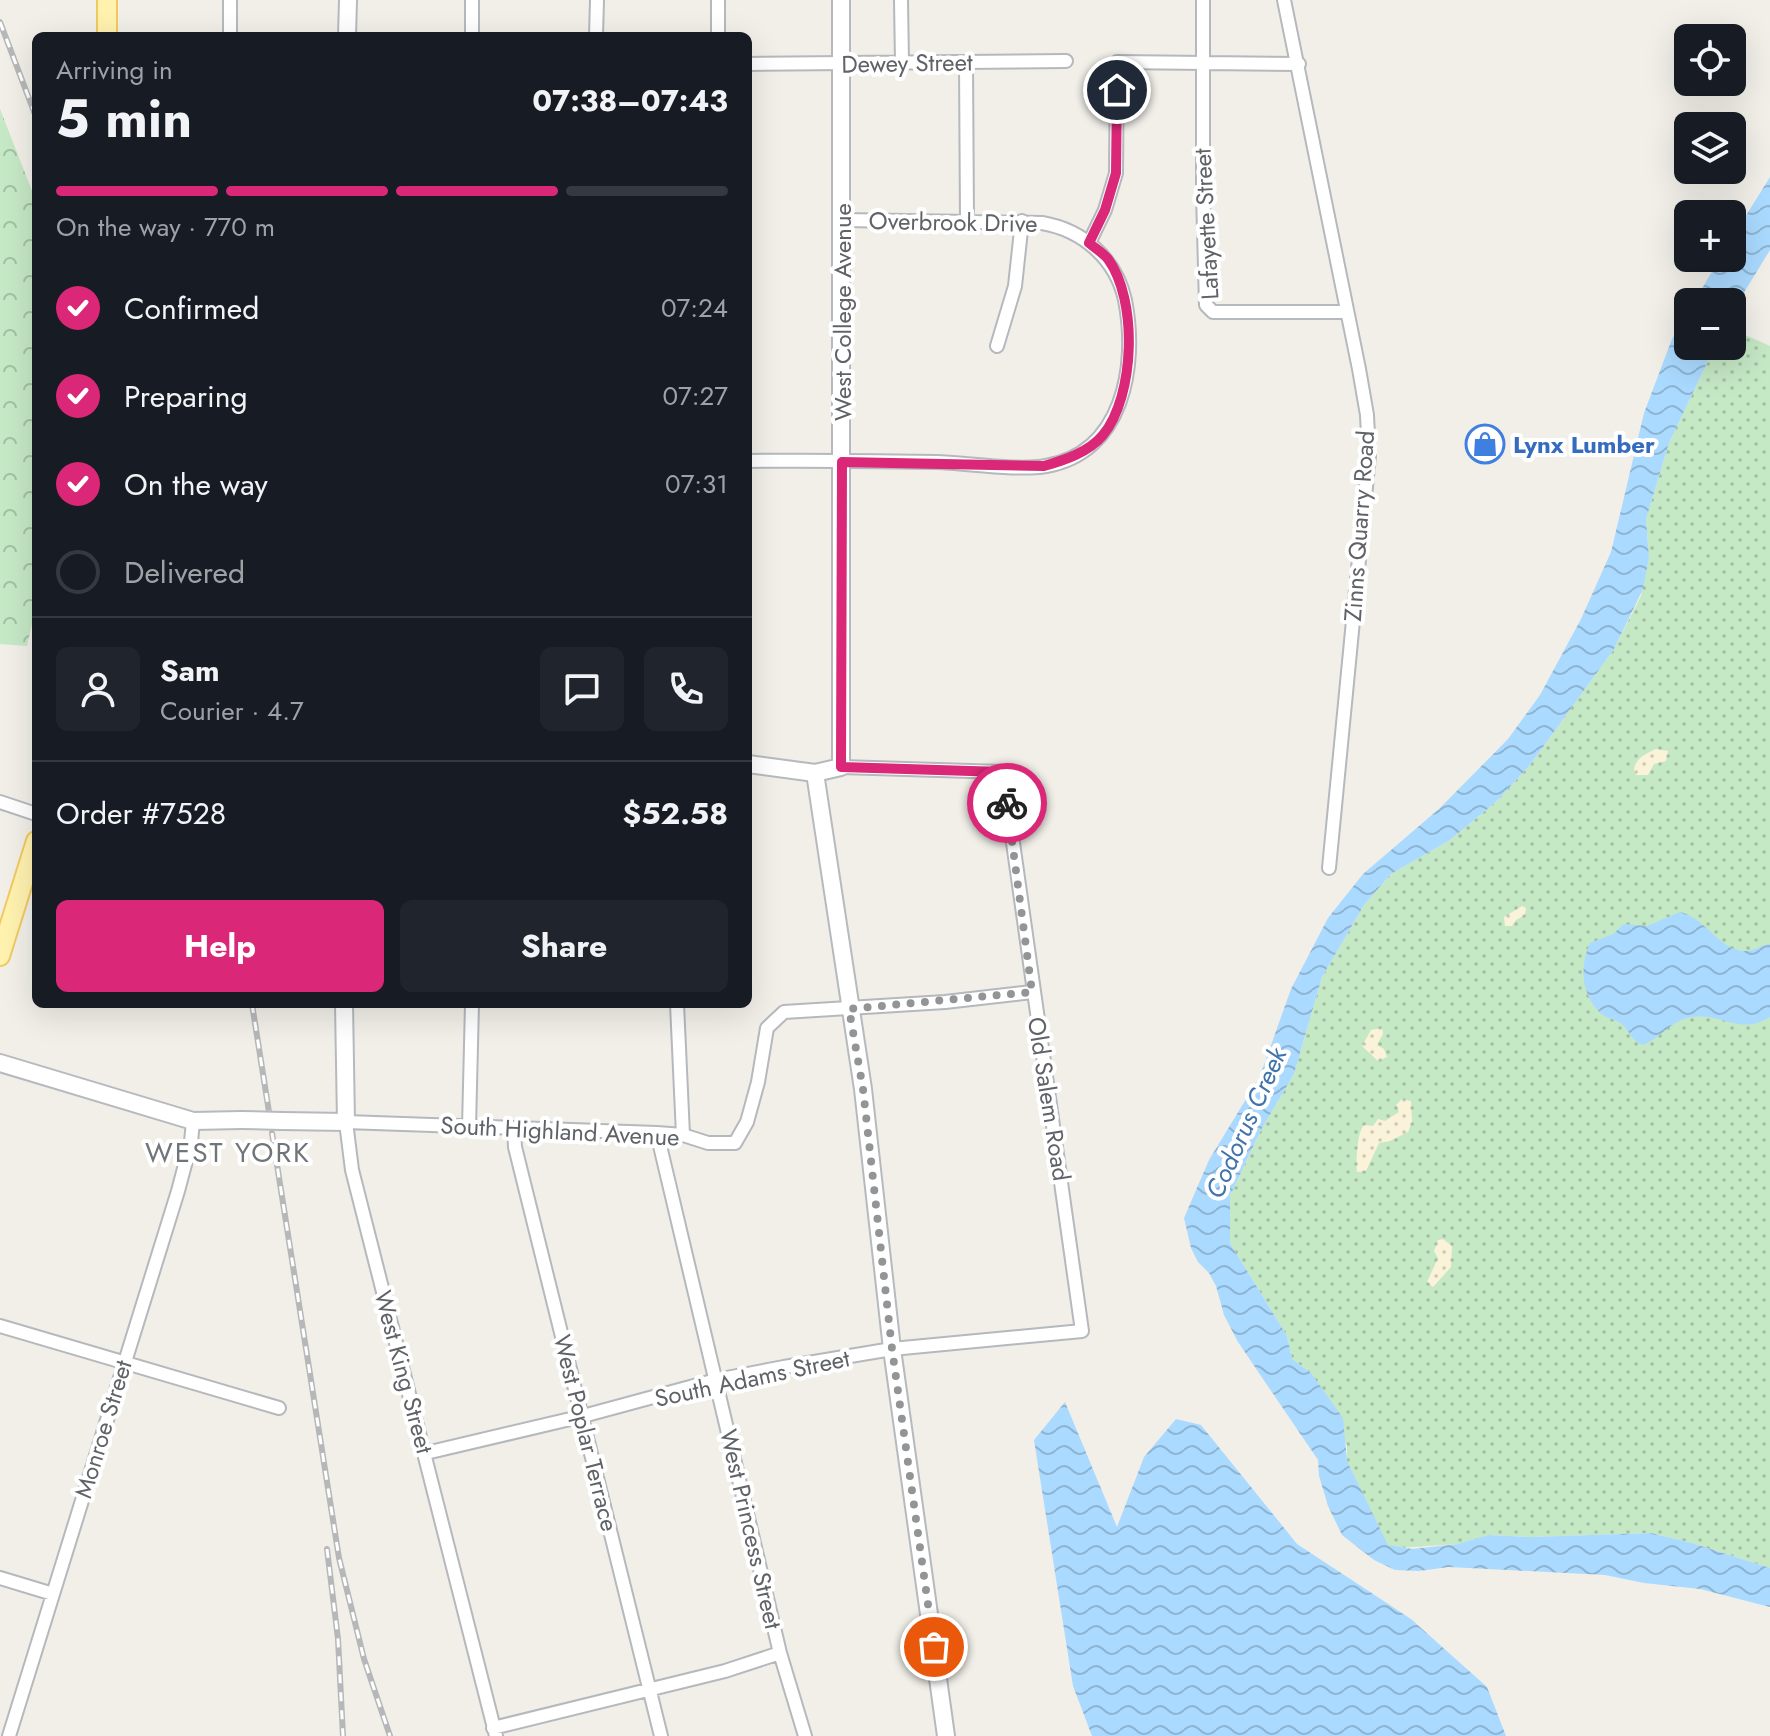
<!DOCTYPE html>
<html lang="en">
<head>
<meta charset="utf-8">
<style>
  :root { --surface:#171b24; --page:#20242c; --text:#f1f3f6; --muted:#9ea1a6; --line:#363941; --accent:#db2777 }
  body { margin:0; font-family:Jost,sans-serif; background:var(--page); color:var(--text); height:100vh; display:flex; flex-direction:column; font-size:30px; white-space:nowrap }
  * { box-sizing:border-box; margin:0 }
  p { font-size:26px; color:var(--muted) }
  .icon { flex:none; width:44px; height:44px; fill:none; stroke:currentColor; stroke-width:2; stroke-linecap:round; stroke-linejoin:round }
  .map { position:relative; flex:1; overflow:hidden }
  .panel { position:absolute; left:32px; top:32px; width:720px; height:976px; display:flex; flex-direction:column; background:var(--surface); border-radius:12px; box-shadow:0 8px 32px #0002 }
  .panel>* { flex:none }
  .buttons { position:absolute; left:1674px; top:24px; display:grid; gap:16px }
  .buttons a { display:grid; place-items:center; width:72px; height:72px; border-radius:12px; background:var(--surface); box-shadow:0 8px 32px #0002; font-size:40px }
  .pin { position:absolute; display:grid; place-items:center; width:68px; height:68px; color:#fff; margin:-34px; border:4px solid #fff; border-radius:50%; box-shadow:0 2px 8px #0007 }
  .courier { position:absolute; display:grid; place-items:center; width:80px; height:80px; margin:-40px; border:6px solid #db2777; border-radius:50%; background:#fff; color:#222; box-shadow:0 2px 10px #0007 }
  .summary em { font-style:normal; font-weight:700 }
  .summary div { display:flex; flex-direction:column-reverse }
  .summary { display:flex; align-items:center; justify-content:space-between; height:136px; padding:0 24px }
  h1 { font-size:52px; font-weight:700; line-height:60px }
  .bar { display:grid; grid-template-columns:repeat(4,1fr); gap:12px 8px; align-content:center; height:96px; padding:0 24px }
  .bar i { height:10px; border-radius:6px; background:var(--line) }
  .bar .current { background:var(--accent) }
  .bar p { grid-column:span 4 }
  .line { display:flex; align-items:center; gap:20px; padding:0 24px; border-top:2px solid var(--line) }
  .line div { flex:1 }
  .round { display:grid; place-items:center; flex:none; width:84px; height:84px; border-radius:12px; background:var(--page) }
  ol { padding:0 24px; list-style:none }
  li { display:flex; align-items:center; gap:24px; height:88px }
  li p { margin-inline-start:auto }
  li .icon { padding:8px; border-radius:50%; background:var(--accent); color:#fff; stroke-width:4 }
  li:last-child { color:var(--muted) }
  li i { width:44px; height:44px; border:4px solid var(--line); border-radius:50% }
  .primary-button { display:flex; gap:16px; margin-top:auto; padding:16px 24px }
  .primary-button a { flex:1; height:92px; border-radius:12px; background:var(--accent); color:#fff; font-size:32px; font-weight:700; line-height:92px; text-align:center }
  .primary-button a+a { background:var(--page); color:var(--text) }
  .map>svg:first-child { display:block }
  .grass { fill:url(#grass-dots) }
  .sand { fill:url(#sand-dots) }
  .park { fill:url(#park-crowns) }
  .water { fill:url(#water-waves) }
  .lines { fill:none; stroke-linecap:round; stroke-linejoin:round }
  .street-casing { stroke:#b5b8bc; stroke-width:16 }
  .secondary-casing { stroke:#b6babf; stroke-width:20 }
  .primary-casing { stroke:#f2c960; stroke-width:22 }
  .street { stroke:#fff; stroke-width:12 }
  .secondary { stroke:#fff; stroke-width:16 }
  .primary { stroke:#fff2af; stroke-width:18 }
  .rail-casing { stroke:#b6b7b8; stroke-width:6 }
  .rail { stroke:#fff; stroke-width:3; stroke-dasharray:9; stroke-linecap:butt }
  .secondary-bridge-casing { stroke:#b6babf; stroke-width:20; stroke-linecap:butt }
  .secondary-bridge { stroke:#fff; stroke-width:16 }
  .done { stroke:#929495; stroke-width:8; stroke-dasharray:0 14.4 }
  .route { stroke:#db2777; stroke-width:10 }
  .labels { text-anchor:middle; dominant-baseline:central; stroke-width:8; stroke-linejoin:round; paint-order:stroke }
  .street-label { font-size:24px; fill:#5f6368; stroke:#fff }
  .shop-label { font-size:24px; font-weight:bold; fill:#366cbe; stroke:#fff; text-anchor:start }
  .water-label { font-size:26px; font-style:italic; fill:#4174aa; stroke:#fff }
  .quarter-label { font-size:28px; letter-spacing:2px; fill:#70757a; stroke:#fff }
</style>
</head>
<body>
<div class="map">
<svg width="1770" height="1736" viewBox="0 0 1770 1736">
  <defs>
    <pattern id="grass-dots" width="8" height="8" patternUnits="userSpaceOnUse" patternTransform="scale(2)"><rect width="8" height="8" fill="#c5e8c5"/><path d="M2 2h.1M6 6h.1" fill="none" stroke="#a3c0a4" stroke-width="1.8" stroke-linecap="round"/></pattern>
    <pattern id="sand-dots" width="8" height="8" patternUnits="userSpaceOnUse" patternTransform="scale(2)"><rect width="8" height="8" fill="#fbf3d9"/><path d="M2 2h.1M6 6h.1" fill="none" stroke="#cec8b4" stroke-width="1.8" stroke-linecap="round"/></pattern>
    <pattern id="park-crowns" width="20" height="18" patternUnits="userSpaceOnUse" patternTransform="scale(2)"><rect width="20" height="18" fill="#c5e8c5"/><path d="M2 6a3 3 0 1 1 6 0M12 15a3 3 0 1 1 6 0" fill="none" stroke="#a3c0a4"/></pattern>
    <pattern id="water-waves" width="16" height="10" patternUnits="userSpaceOnUse" patternTransform="scale(2)"><rect width="16" height="10" fill="#aadaff"/><path d="M0 5q4-4 8 0t8 0" fill="none" stroke="#8eb4d2"/></pattern>
  </defs>
  <rect width="100%" height="100%" fill="#f1efe8"/>
  <path class="grass" d="M1732,329l38,17v1222l-78,-25 -41,-10 -120,4 -43,-2 -29,9 -63,4 -8,-3 -4,-6 -14,-28 -23,-50v-16l-36,-72 -19,-14 -5,-23 -57,-93v-47l31,-66 33,-56 28,-97 42,-72 27,-31 59,-34 47,-39 33,-36 84,-116 27,-53 8,-38 -3,-39 23,-76 46,-97h17z"/>
  <path class="sand" d="M1656,749l12,2 -2,10 -12,3 -6,11h-12l-2,-3c0,-13 11,-18 22,-23z
    M1522,906l4,2 -1,7 -9,5 -4,6h-7l-1,-9z
    M1382,1028l1,6 -6,11 7,4 3,8 -9,4 -16,-15 9,-16z
    M1402,1099l9,2 1,21 -4,10 -18,9 -11,2 -13,28 -9,1c-1,-11 0,-40 7,-47l9,1 5,-7 7,2 14,-9 -3,-7z
    M1443,1239l9,7 -1,21 -18,20 -6,-5 11,-24 -4,-7 4,-11z"/>
  <path class="park" d="M0,109l36,92v406l-9,39 -27,-2z"/>
  <path class="water" d="M1770,177v73l-38,62v-10h-38l26,-44h12v-20z
    M1688,312v34h27l-46,97 -23,76 3,39 -6,31 -29,60 -84,116 -33,36 -47,39 -59,34 -27,31 -42,72 -28,97 -33,56 -31,66v47l57,93 5,23 19,14 32,45 4,43 41,84 24,4 46,-5 30,-9 43,2 120,-4 41,10 78,25v39l-70,-18 -56,-6 -39,-8 -156,-8 -30,4 -24,-1 -21,-10 -32,-25 -14,-29 -9,-30 -1,-16 -80,-118 -14,-27 -8,-29 -7,-13 -11,-11 -7,-14 -7,-30 25,-58 51,-84 31,-87 37,-71 35,-44 77,-66 68,-69 32,-44 41,-76 30,-67 33,-139 28,-74z
    M1680,912c28,7 39,39 65,39 10,0 16,-6 25,-7v73c-31,19 -46,-4 -78,0 -21,3 -31,21 -49,28 -12,-4 -13,-15 -23,-22 -5,-4 -12,-4 -17,-8 -22,-18 -24,-48 -13,-72l23,-9 11,-10 23,2z
    M1065,1402l52,125 27,-70 32,-38 25,6 96,119 114,75 76,68 19,49h-414l-19,-50 -39,-246z"/>
  <g class="lines">
    <defs>
      <path id="street" d="M230,0v36
        M901,0l1,63
        M1203,0v194l3,111 7,7h133
        M1284,0l75,369 8,46 2,41 -40,412
        M472,36v-36
        M596,36l1,-36
        M718,36v-36
        M966,63l1,158
        M748,64l318,-3
        M1089,243l16,-33 11,-37 1,-111 182,2
        M997,346l18,-60 7,-65
        M748,461c62,-1 126,0 188,1 31,1 82,9 110,4 77,-13 92,-100 79,-166 -9,-41 -42,-70 -83,-77l-200,-3
        M0,802l36,12
        M677,1004l6,131
        M469,1127l3,-123
        M514,1129l1,18 146,589
        M657,1133l123,520 25,83
        M0,1326l279,82
        M426,1453l157,-37 133,-36 68,-13 108,-18 190,-18 -79,-559 -162,-5
        M0,1578l53,16
        M493,1728l232,-57 55,-18
        M9,1736l169,-545 13,-49 2,-21
        M496,1736l-144,-566 -6,-48 311,11 26,2 25,8h27l12,-21 11,-40 9,-54 17,-16 161,-10 87,-10"/>
      <path id="secondary" d="M347,36l1,-36
        M748,764l67,9 26,-6v-767
        M815,773l48,316 29,260 54,387
        M0,1063l193,58 48,-1
        M282,1121l64,1 -2,-118"/>
      <path id="primary" d="M107,36v-36
        M0,956l36,-115"/>
    </defs>
    <use href="#street" class="street-casing"/>
    <use href="#secondary" class="secondary-casing"/>
    <use href="#primary" class="primary-casing"/>
    <use href="#street" class="street"/>
    <use href="#secondary" class="secondary"/>
    <use href="#primary" class="primary"/>
    <defs>
      <path id="rail" d="M0,22l36,95
        M252,1004l17,108
        M272,1133l67,425 25,101 26,77
        M327,1549l11,90 5,97"/>
    </defs>
    <use href="#rail" class="rail-casing"/>
    <use href="#rail" class="rail"/>
    <defs>
      <path id="secondary-bridge" d="M241,1120l41,1"/>
    </defs>
    <use href="#secondary-bridge" class="secondary-bridge-casing"/>
    <use href="#secondary-bridge" class="secondary-bridge"/>
  </g>
  <g class="lines">
    <path class="done" d="M934,1647l-42,-298 -29,-260 -14,-80 183,-17 -25,-189"/>
    <path class="route" d="M1007,803l-4,-31 -162,-5 1,-305 202,4c21,-6 45,-14 59,-31 32,-39 35,-135 5,-176 -5,-6 -13,-11 -19,-16l16,-33 11,-37 1,-83"/>
  </g>
  <defs>
    <symbol id="shop-ring" viewBox="-11 -11 22 22"><circle r="9.5" fill="#fff" stroke="#3f7fe0" stroke-width="1.5"/><path d="M-5-2.5h2.3a2.7 3.5 0 0 1 5.4 0H5L5.5 6h-11ZM-1.5-2.5h3a1.5 2.3 0 0 0-3 0Z" fill="#3f7fe0"/></symbol>
  </defs>
  <g fill-rule="evenodd">
    <use href="#shop-ring" x="1463" y="422" width="44" height="44"/>
  </g>
  <g class="labels">
    <g class="street-label">
      <text transform="translate(907 63) rotate(-1)">Dewey Street</text>
      <text transform="translate(953 222) rotate(1)">Overbrook Drive</text>
      <text transform="translate(1206 224) rotate(-93)">Lafayette Street</text>
      <text transform="translate(842 312) rotate(-90)">West College Avenue</text>
      <text transform="translate(1359 526) rotate(-86)">Zinns Quarry Road</text>
      <text transform="translate(1049 1099) rotate(81)">Old Salem Road</text>
      <text transform="translate(560 1131) rotate(3)">South Highland Avenue</text>
      <text transform="translate(404 1372) rotate(75)">West King Street</text>
      <text transform="translate(752 1378) rotate(-12)">South Adams Street</text>
      <text transform="translate(103 1429) rotate(-73)">Monroe Street</text>
      <text transform="translate(586 1433) rotate(76)">West Poplar Terrace</text>
      <text transform="translate(751 1529) rotate(77)">West Princess Street</text>
    </g>
    <g class="shop-label">
      <text x="1513" y="444">Lynx Lumber</text>
    </g>
    <g class="water-label">
      <text transform="translate(1246 1123) rotate(-66)">Codorus Creek</text>
    </g>
    <g class="quarter-label">
      <text x="228" y="1152">WEST YORK</text>
    </g>
  </g>
</svg>
<div class="buttons">
<a><svg class="icon" aria-label="locate" viewBox="0 0 24 24"><circle cx="12" cy="12" r="6"/><path d="M12 2v4M12 18v4M2 12h4M18 12h4"/></svg></a>
<a><svg class="icon" aria-label="layers" viewBox="0 0 24 24"><path d="M12 4l9 5-9 5-9-5zM3 14l9 5 9-5"/></svg></a>
<a>+</a>
<a>−</a>
</div>
<div class="pin" style="left:934px;top:1647px;background:#ea580c"><svg class="icon" aria-label="bag" viewBox="0 0 24 24"><path d="M5 8h14l-1 12H6zM9 8a3 3 0 0 1 6 0"/></svg></div>
<div class="pin" style="left:1117px;top:90px;background:#1f2937"><svg class="icon" aria-label="home" viewBox="0 0 24 24"><path d="M3 11l9-7 9 7M6 9v11h12V9"/></svg></div>
<div class="courier" style="left:1007px;top:803px"><svg class="icon" aria-label="bike" viewBox="0 0 24 24"><circle cx="6" cy="16" r="4"/><circle cx="18" cy="16" r="4"/><path d="M6 16l4-8h5l3 8M10 8l3 8H6M13 5h3"/></svg></div>
<section class="panel">
<div class="summary"><div><h1>5 min</h1><p>Arriving in</p></div><em>07:38–07:43</em></div>
<div class="bar"><i class="current"></i><i class="current"></i><i class="current"></i><i></i><p>On the way · 770 m</p></div>
<ol>
<li><svg class="icon" aria-label="check" viewBox="0 0 24 24"><path d="M5 12l5 5 9-10"/></svg>Confirmed<p>07:24</p></li>
<li><svg class="icon" aria-label="check" viewBox="0 0 24 24"><path d="M5 12l5 5 9-10"/></svg>Preparing<p>07:27</p></li>
<li><svg class="icon" aria-label="check" viewBox="0 0 24 24"><path d="M5 12l5 5 9-10"/></svg>On the way<p>07:31</p></li>
<li><i></i>Delivered</li>
</ol>
<div class="line" style="height:144px"><a class="round"><svg class="icon" aria-label="person" viewBox="0 0 24 24"><circle cx="12" cy="8" r="4"/><path d="M4 21q1-7 8-7t8 7"/></svg></a><div><b>Sam</b><p>Courier · 4.7</p></div><a class="round"><svg class="icon" aria-label="chat" viewBox="0 0 24 24"><path d="M4 5h16v11H9l-5 4z"/></svg></a><a class="round"><svg class="icon" aria-label="phone" viewBox="0 0 24 24"><path d="M5 4h4l2 5-3 2q2 4 5 5l2-3 5 2v4C11 20 4 13 5 4z"/></svg></a></div>
<div class="line" style="height:104px"><div>Order #7528</div><b>$52.58</b></div>
<div class="primary-button"><a>Help</a><a>Share</a></div>
</section>
</div>
</body>
</html>
